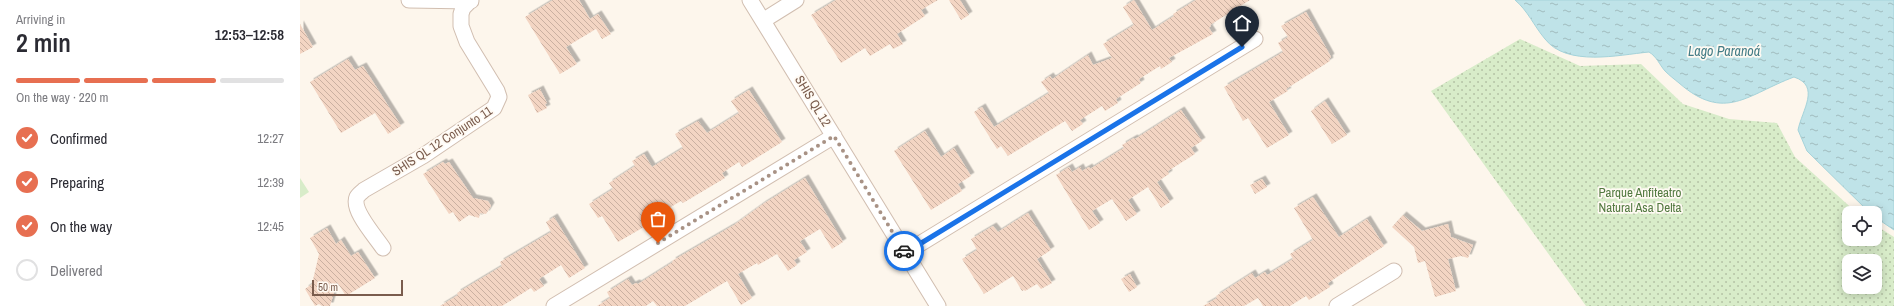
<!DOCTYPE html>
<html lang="en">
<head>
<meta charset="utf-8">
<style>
  :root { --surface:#fff; --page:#f2f2f3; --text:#2b2b33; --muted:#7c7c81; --line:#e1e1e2; --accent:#e76f51 }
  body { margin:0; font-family:"Archivo Narrow",sans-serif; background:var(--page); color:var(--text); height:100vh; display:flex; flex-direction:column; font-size:15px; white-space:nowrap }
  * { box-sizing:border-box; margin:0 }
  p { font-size:13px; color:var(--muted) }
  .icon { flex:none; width:22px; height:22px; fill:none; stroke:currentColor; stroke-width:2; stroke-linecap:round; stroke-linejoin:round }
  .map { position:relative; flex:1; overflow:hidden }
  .panel { display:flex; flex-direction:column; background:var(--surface); width:300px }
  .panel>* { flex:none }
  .controls { position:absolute; left:1542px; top:206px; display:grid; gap:8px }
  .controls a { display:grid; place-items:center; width:40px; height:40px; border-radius:8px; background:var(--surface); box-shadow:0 2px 10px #0003; font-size:20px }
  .scale { position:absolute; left:12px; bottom:10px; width:91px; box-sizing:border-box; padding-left:4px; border:2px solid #7a5c4d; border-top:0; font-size:11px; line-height:14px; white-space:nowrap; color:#7a5c4d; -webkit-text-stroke:3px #fffaf3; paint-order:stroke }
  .pin { position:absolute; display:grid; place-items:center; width:34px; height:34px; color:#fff; margin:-41px -17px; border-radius:50% 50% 50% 0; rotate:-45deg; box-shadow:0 0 4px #0007 }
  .pin .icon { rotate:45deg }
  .courier { position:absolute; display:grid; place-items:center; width:40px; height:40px; margin:-20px; border:3px solid #1a73e8; border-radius:50%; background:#fff; color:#222; box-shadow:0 1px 5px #0007 }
  .head em { font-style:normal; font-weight:600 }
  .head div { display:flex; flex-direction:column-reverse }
  .head { display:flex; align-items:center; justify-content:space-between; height:68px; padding:0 16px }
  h1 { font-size:26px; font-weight:600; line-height:30px }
  .bar { display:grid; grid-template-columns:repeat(4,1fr); gap:6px 4px; align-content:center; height:48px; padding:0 16px }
  .bar i { height:5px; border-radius:3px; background:var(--line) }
  .bar .current { background:var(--accent) }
  .bar p { grid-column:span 4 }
  ol { padding:0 16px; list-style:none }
  li { display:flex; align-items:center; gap:12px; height:44px }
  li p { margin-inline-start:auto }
  li .icon { padding:4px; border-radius:50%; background:var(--accent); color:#fff; stroke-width:4 }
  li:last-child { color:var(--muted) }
  li i { width:22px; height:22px; border:2px solid var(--line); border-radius:50% }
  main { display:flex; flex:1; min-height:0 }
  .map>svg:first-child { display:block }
  .park { fill:url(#park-dots); fill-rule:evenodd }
  .garden { fill:#d8ecc9 }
  .water { fill:url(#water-ripples); stroke:#a5d3da }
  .building { fill:url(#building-back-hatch); filter:url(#shadow) }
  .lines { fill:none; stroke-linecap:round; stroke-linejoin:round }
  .minor-casing { stroke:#d1beb0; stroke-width:17 }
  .minor { stroke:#fff; stroke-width:15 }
  .done { stroke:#a89285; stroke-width:4; stroke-dasharray:0 7.2 }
  .route { stroke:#1a73e8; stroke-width:5 }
  .labels { text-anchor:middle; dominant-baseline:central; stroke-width:3.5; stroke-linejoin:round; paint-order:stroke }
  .street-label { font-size:13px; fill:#7a5c4d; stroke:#fffaf3 }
  .park-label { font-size:13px; fill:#537a41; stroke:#fffaf3 }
  .water-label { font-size:14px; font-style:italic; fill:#437c86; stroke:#fffaf3 }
</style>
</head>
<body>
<main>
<section class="panel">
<div class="head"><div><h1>2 min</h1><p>Arriving in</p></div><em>12:53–12:58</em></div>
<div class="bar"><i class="current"></i><i class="current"></i><i class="current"></i><i></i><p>On the way · 220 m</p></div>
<ol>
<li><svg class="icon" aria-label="check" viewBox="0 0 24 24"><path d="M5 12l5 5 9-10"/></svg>Confirmed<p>12:27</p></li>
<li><svg class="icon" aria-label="check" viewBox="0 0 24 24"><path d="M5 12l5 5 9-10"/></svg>Preparing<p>12:39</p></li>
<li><svg class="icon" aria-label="check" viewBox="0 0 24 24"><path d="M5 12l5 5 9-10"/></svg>On the way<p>12:45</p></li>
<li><i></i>Delivered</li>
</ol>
</section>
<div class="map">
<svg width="1594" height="306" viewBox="0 0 1594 306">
  <defs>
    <pattern id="park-dots" width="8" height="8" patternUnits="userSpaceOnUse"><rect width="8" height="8" fill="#d8ecc9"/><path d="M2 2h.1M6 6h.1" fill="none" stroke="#b4c2a5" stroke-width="1.8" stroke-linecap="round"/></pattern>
    <pattern id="water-ripples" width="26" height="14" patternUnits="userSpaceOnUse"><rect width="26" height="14" fill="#bfe3e8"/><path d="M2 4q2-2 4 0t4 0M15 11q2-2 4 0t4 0" fill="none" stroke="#a0bbbe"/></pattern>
    <pattern id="building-back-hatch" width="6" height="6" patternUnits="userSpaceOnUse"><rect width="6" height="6" fill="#f3d5c3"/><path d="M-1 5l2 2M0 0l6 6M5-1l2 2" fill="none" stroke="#cab0a1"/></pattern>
    <filter id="shadow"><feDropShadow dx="3.5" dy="-3.5" stdDeviation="0" flood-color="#0004"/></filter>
  </defs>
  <rect width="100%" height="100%" fill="#fdf6ec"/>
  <path class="park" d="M1220,39l60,27 61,-2 42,40 46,15 48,4 18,34 62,56h-8v26h26v-14l19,12v69h-308l-155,-215zM1549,261h26v26h-26z"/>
  <path class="garden" d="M0,178l9,14 -9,6z"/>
  <path class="water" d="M1215,0h379v230l-19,-13v-4h-5l-63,-62 -9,-21c4,-20 23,-44 -4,-53 -46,17 -69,46 -115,6 -5,-4 -10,-8 -14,-12 -6,-7 -8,-14 -16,-19 -31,3 -82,15 -104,-13 -11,-13 -17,-28 -30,-39z"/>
  <path class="building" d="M253,0h26l11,19 8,-5 13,20 -9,5 -6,-10 -30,18 11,17 -17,10 -35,-57z
    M536,0h102l-17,10 4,6 -28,18 6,10 -10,5 -3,-5 -20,12 -5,-8 -24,15 -30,-48z
    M649,0h11l9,15 -8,5z
    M834,0l18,30 22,-14 -1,-2 23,-14h54l-40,25 1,1 -2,2 4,6 -44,24 3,4 -11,7 -1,-3 -21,13 2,4 -25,16 2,4 -13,8 -3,-5 -22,14 3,4 -11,7 -7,-10 -57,35 -7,-10 -4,3 -23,-37 8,-5 12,20 55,-34 -8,-11 9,-6 2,3 2,-1 34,-23 5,10 19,-7 -9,-14 31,-19 -11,-18z
    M1006,12l25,45 -2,2 1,2 -44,28 2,2 -19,11 20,33 -22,13 -19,-30 -5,3 -19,-34 59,-35 -5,-9 10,-6 -7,-11z
    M0,24l13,23 -13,7z
    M48,59l7,11 8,-4 38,60 -13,8 -13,-21 -34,20 -31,-51z
    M240,89l7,14 -2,1 2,4 -10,5 -9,-18z
    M449,90l33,52 -40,25 -3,-5 -17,11 3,5 -42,25 -2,-2 -39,23 2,3 -26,15 -16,-26 -4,2 -9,-14 24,-15 -4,-6 26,-17 -3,-5 12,-7 8,13 31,-19 -8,-14 23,-13 9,12 32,-20 -8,-12z
    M1025,101l22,34 -15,9 -21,-33z
    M881,110l21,31 -11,7 4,6 -27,17 1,3 -12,8 13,20 -9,6 -13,-21 -20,13 9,14 -11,7 -14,-22 -20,12 8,12 -11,7 -33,-55 13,-8 3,5 8,-5 2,4 7,-4 1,2 34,-21 -2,-3 12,-7 1,1z
    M625,131l16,26 13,-9 17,28 -13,8 4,7 -31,19 -37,-59z
    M143,162l2,2 4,-2 24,36 15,3 3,5 -5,8 -6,-1 -1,5 -10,-3 -10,7 -6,-10 -4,2 -26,-40z
    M505,178l38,64 -11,7 -12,-20 -20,12 7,11 -13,8 3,5 -9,6 -11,-17 -19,11 -1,-2 -19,11 14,24 -11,7 -14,-24 -42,25h-28l-4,-5 -7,5h-49l13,-8 -3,-6 21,-13 4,6 4,-2 2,1 35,-22 -1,-1 62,-36 29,-21z
    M962,179l5,8 -12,7 -5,-9z
    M1013,197l26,40 28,-18 17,27 -56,37 2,4 -21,13 -3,-4 -16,10h-27l-5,-8 -14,8h-41l14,-8 -1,-2 36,-23 3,5 10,-6 2,3 26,-16 -3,-5 23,-14 -19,-32z
    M728,213l23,37 -14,9 15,24 -11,6 -4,-5 -12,7 -1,-1 -2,1 -9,-15 -29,18 -22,-35 15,-9 -6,-11 22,-13 5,6z
    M1103,215l19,16 26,-7 3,13 22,8 -5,13 -7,-2 -13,3 8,32 -21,6 -10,-36 -7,2 -4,-16 -22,-20z
    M254,217l31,51 -16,10 -8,-13 -22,14 5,7 -10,6 -3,-4 -29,18h-62l18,-11 -1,-2 45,-27 -2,-4 51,-30 -5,-10z
    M27,228l9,16 5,-4 10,16 7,-4 17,26 -29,18 -9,-14 -7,24h-8l-3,-2 -4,2 -10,-17 7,-5 7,-30 -9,-16z
    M830,274l7,13 -8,5 -8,-13z"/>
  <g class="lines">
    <defs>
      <path id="minor" d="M109,0l62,1
        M450,0l188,306
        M464,20l32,-20
        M83,248c-7,-11 -32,-38 -26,-51 1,-2 5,-5 7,-7l59,-34 71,-48 5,-11 -2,-6 -30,-49 -6,-16v-12l2,-6 8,-8
        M605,253l350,-214
        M254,306l280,-170
        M1037,306l57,-35"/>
    </defs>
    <use href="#minor" class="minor-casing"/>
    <use href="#minor" class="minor"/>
  </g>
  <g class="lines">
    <path class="done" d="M358,243l176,-107 70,115"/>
    <path class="route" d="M604,251l1,2 337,-206"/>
  </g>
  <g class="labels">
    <g class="street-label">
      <text transform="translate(513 101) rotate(59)">SHIS QL 12</text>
      <text transform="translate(142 141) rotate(-33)">SHIS QL 12 Conjunto 11</text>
    </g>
    <g class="park-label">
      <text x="1340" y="192">Parque Anfiteatro<tspan x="1340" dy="15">Natural Asa Delta</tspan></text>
    </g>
    <g class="water-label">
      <text x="1424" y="51">Lago Paranoá</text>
    </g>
  </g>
</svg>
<div class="controls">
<a><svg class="icon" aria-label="locate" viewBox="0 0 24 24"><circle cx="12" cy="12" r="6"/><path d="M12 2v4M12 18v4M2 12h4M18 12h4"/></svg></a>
<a><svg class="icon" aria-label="layers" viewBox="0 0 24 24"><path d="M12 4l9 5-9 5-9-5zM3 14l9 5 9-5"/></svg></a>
</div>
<div class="scale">50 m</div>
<div class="pin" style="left:358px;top:243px;background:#ea580c"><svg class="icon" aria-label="bag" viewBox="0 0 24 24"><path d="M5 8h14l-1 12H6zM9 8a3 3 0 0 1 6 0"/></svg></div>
<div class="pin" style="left:942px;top:47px;background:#1f2937"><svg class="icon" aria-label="home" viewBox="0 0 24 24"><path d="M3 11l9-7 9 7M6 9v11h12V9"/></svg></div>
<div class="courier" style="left:604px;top:251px"><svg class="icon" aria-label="car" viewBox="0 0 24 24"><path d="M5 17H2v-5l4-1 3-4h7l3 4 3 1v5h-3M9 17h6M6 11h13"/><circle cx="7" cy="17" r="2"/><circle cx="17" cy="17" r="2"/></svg></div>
</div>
</main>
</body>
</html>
